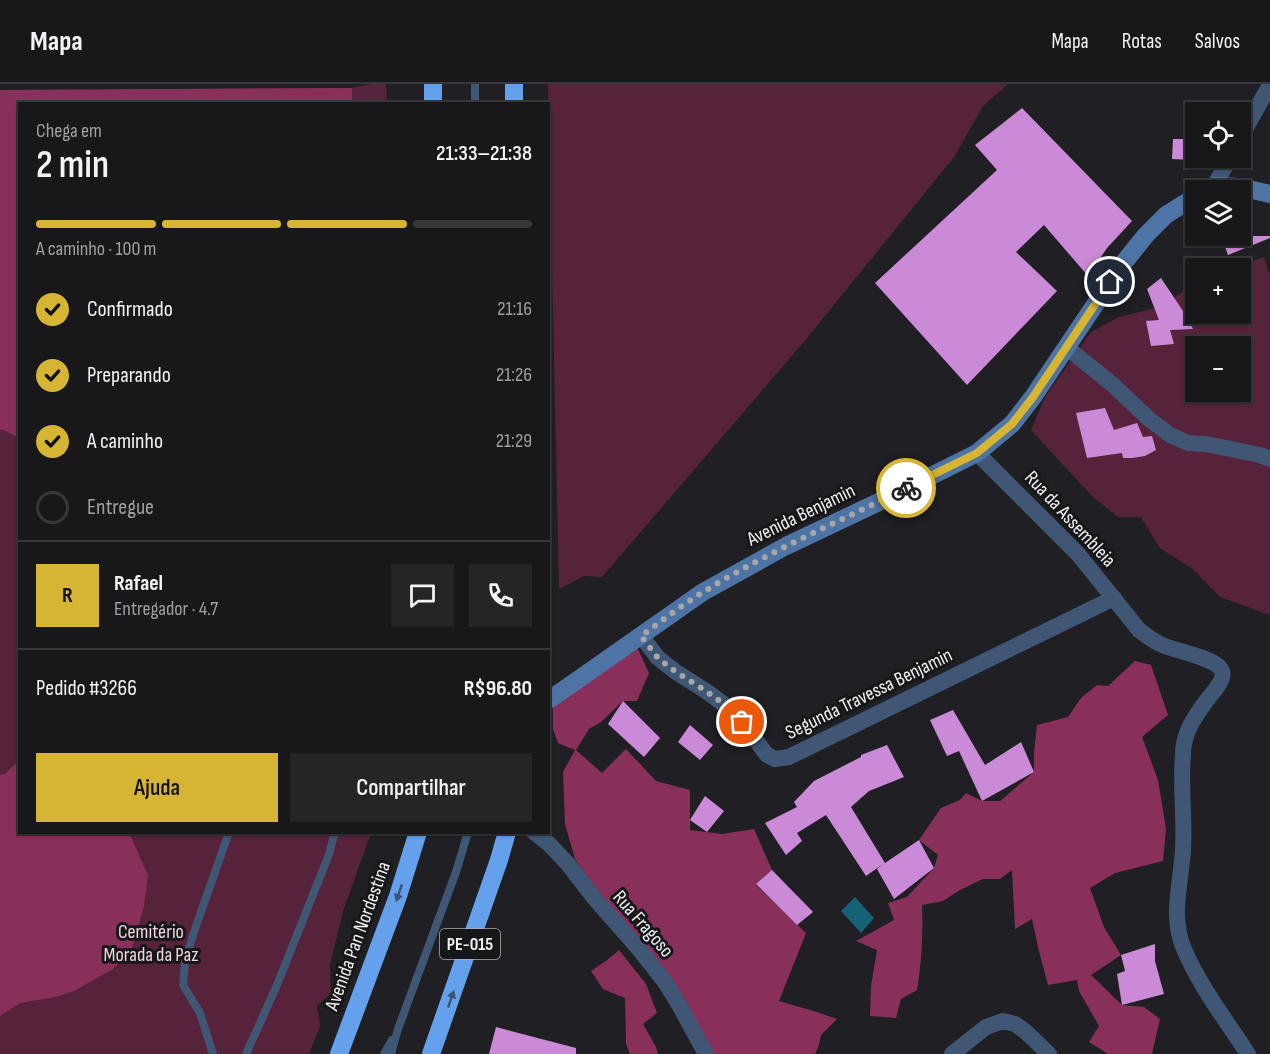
<!DOCTYPE html>
<html lang="pt">
<head>
<meta charset="utf-8">
<style>
  :root { --surface:#18181b; --page:#252528; --text:#f1f3f6; --muted:#9fa0a3; --line:#36373a; --accent:#d6b534 }
  body { margin:0; font-family:"Sofia Sans Condensed",sans-serif; background:var(--page); color:var(--text); height:100vh; display:flex; flex-direction:column; font-size:22px; white-space:nowrap }
  * { box-sizing:border-box; margin:0 }
  p { font-size:20px; color:var(--muted) }
  .icon { flex:none; width:33px; height:33px; fill:none; stroke:currentColor; stroke-width:2; stroke-linecap:round; stroke-linejoin:round }
  .map { position:relative; flex:1; overflow:hidden }
  .panel { position:absolute; left:18px; top:18px; width:532px; height:732px; display:flex; flex-direction:column; background:var(--surface); border-radius:0px; box-shadow:0 2px 4px #0004,0 0 0 2px var(--line) }
  .panel>* { flex:none }
  .tools { position:absolute; left:1185px; top:18px; display:grid; gap:12px }
  .tools a { display:grid; place-items:center; width:66px; height:66px; border-radius:0px; background:var(--surface); box-shadow:0 2px 4px #0004,0 0 0 2px var(--line); font-size:30px }
  .pin { position:absolute; display:grid; place-items:center; width:51px; height:51px; color:#fff; margin:-26px; border:3px solid #fff; border-radius:50%; box-shadow:0 2px 6px #0007 }
  .courier { position:absolute; display:grid; place-items:center; width:60px; height:60px; margin:-30px; border:4px solid #d6b534; border-radius:50%; background:#fff; color:#222; box-shadow:0 2px 8px #0007 }
  .headline em { font-style:normal; font-weight:600 }
  .headline div { display:flex; flex-direction:column-reverse }
  .headline { display:flex; align-items:center; justify-content:space-between; height:102px; padding:0 18px }
  h1 { font-size:39px; font-weight:600; line-height:45px }
  .bar { display:grid; grid-template-columns:repeat(4,1fr); gap:9px 6px; align-content:center; height:72px; padding:0 18px }
  .bar i { height:8px; border-radius:4px; background:var(--line) }
  .bar .on { background:var(--accent) }
  .bar p { grid-column:span 4 }
  .line { display:flex; align-items:center; gap:15px; padding:0 18px; border-top:2px solid var(--line) }
  .line div { flex:1 }
  .round { display:grid; place-items:center; flex:none; width:63px; height:63px; border-radius:0px; background:var(--page) }
  ol { padding:0 18px; list-style:none }
  li { display:flex; align-items:center; gap:18px; height:66px }
  li p { margin-inline-start:auto }
  li .icon { padding:6px; border-radius:50%; background:var(--accent); color:#111; stroke-width:4 }
  li:last-child { color:var(--muted) }
  li i { width:33px; height:33px; border:3px solid var(--line); border-radius:50% }
  .cta { display:flex; gap:12px; margin-top:auto; padding:12px 18px }
  .cta a { flex:1; height:69px; border-radius:0px; background:var(--accent); color:#111; font-size:24px; font-weight:600; line-height:69px; text-align:center }
  .cta a+a { background:var(--page); color:var(--text) }
  header { display:flex; align-items:center; gap:36px; box-sizing:border-box; height:84px; padding:0 30px; background:var(--surface); border-bottom:2px solid var(--line) }
  header strong { font-size:28px }
  nav { display:flex; gap:33px; margin-inline-start:auto; font-size:21px }
  .map>svg:first-child { display:block }
  .green { fill:#57233a; fill-rule:evenodd }
  .forest { fill:#89305a }
  .water { fill:#156176 }
  .building { fill:#cb8ad7 }
  .lines { fill:none; stroke-linecap:round; stroke-linejoin:round }
  .lane { stroke:#3f5775; stroke-width:8 }
  .street { stroke:#3f5775; stroke-width:16 }
  .secondary { stroke:#4e74a5; stroke-width:18 }
  .highway { stroke:#64a0ec; stroke-width:18 }
  .oneway { fill:#3a5578 }
  .done { stroke:#a7a7aa; stroke-width:6; stroke-dasharray:0 10.8 }
  .route { stroke:#d6b534; stroke-width:8 }
  .labels { text-anchor:middle; dominant-baseline:central; stroke-width:6; stroke-linejoin:round; paint-order:stroke }
  .shield { fill:#17171a; stroke:#aeaeb1; stroke-width:1.5 }
  .shield-label { font-size:18px; font-weight:bold; fill:#efeff2 }
  .street-label { font-size:20px; fill:#efeff2; stroke:#17171a }
  .park-label { font-size:20px; fill:#efd5de; stroke:#17171a }
</style>
</head>
<body>
<header>
<strong>Mapa</strong>
<nav><a>Mapa</a><a>Rotas</a><a>Salvos</a></nav>
</header>
<div class="map">
<svg width="1270" height="970" viewBox="0 0 1270 970">
  <rect width="100%" height="100%" fill="#202024"/>
  <path class="green" d="M371,0h15l1,19 -367,1v728l351,1 -28,78 -13,54 1,28 -14,13 3,20 -11,28h-309v-964l351,-2z
    M548,0h460l-25,22 -29,51 -147,181 -205,239 -18,-1 -25,13z
    M1264,173l4,15 2,2v341l-50,-18 -27,-28 -33,-21 -19,-31h-23l-26,-21 -61,-66 14,-33 46,-65 28,-15 40,-10 36,-23 1,30h44v-46h-8zM1196,262h44v46h-44z"/>
  <path class="forest" d="M352,4v16h-332l-1,334 -15,-8h-4v-340z
    M637,563l12,26 -12,28h-14l-22,21 -12,7 -13,21 26,23 24,-24 30,32 34,9v40l32,4 32,-5 18,41 -16,15 50,48 -27,68 38,11 20,7 -16,16 -2,10 -4,9h-103l-137,-195 -10,-35 -2,-52 12,-22 -17,-7 -5,-14v-21z
    M1135,577l16,4 17,50 -26,22 16,43 8,49 -3,32 -48,12 -25,15 14,39 17,28 -30,20 31,30 22,2 16,12 -8,35h-44l-19,-12 10,-16 -20,-35 -2,-11 -29,5 -9,-34 -7,-32 -17,10 -3,-59 -12,9h-17l-23,11 -17,11 -21,4c1,29 0,56 -5,85l-16,9 -5,19 -26,-2 1,-30 6,-36 -21,-9 38,-21 -6,-17 19,-6 27,-29 4,-13 -19,-15 22,-32 19,-8 6,-7 16,8h18l34,-29v-19l3,-28 31,-8 13,-19 16,-13 11,1z
    M19,676l1,72 109,1 19,42 -4,31 -12,42 -19,21 -39,22 -19,6 -35,6 -20,13v-241l5,-1z
    M619,866l27,34 11,29 -14,11 13,23 2,7h-28l-4,-10 -1,-46 -22,-9 -12,-18 15,-10z"/>
  <path class="water" d="M855,813l19,21 -13,15 -20,-22z"/>
  <path class="building" d="M1022,24l110,113 -25,27 -19,28 -44,-51 -28,27 41,39 -90,94 -92,-102 122,-113 -22,-25z
    M1173,55h20l1,21 -22,-1z
    M1221,152h49v2l-42,17z
    M1161,194l24,36 8,15 -23,1 4,14 -23,2 -5,-25 13,-1 -12,-31z
    M1105,324l9,22 23,-7 6,14 9,-1 4,14 -11,6 -13,2h-9l-1,-5 -35,5 -11,-45z
    M623,617l37,37 -16,19 -36,-33z
    M953,626l32,55 36,-23 13,30 -52,29 -23,-50 -12,5 -17,-36z
    M690,641l23,20 -13,15 -22,-18z
    M887,661l17,32 -35,14 -18,16 34,56 34,-23 15,28 -40,31 -17,-30 6,-5 -17,12 -40,-61 -29,18 5,8 -16,14 -21,-32 32,-16 -3,-5 20,-21 47,-24v-2z
    M705,712l19,15 -17,21 -17,-12z
    M772,786l41,42 -16,13 -41,-41z
    M1155,860v17l9,33 -42,11 -5,-31 8,-3 -4,-16z
    M496,943l80,21v6h-87z"/>
  <g class="lines">
    <path class="lane" d="M475,0v20
      M213,970l-13,-41 -17,-28 2,-24 9,-29 35,-100
      M246,970l31,-69 51,-128 7,-25
      M384,970l8,-14
      M391,970l7,-25 58,-157 12,-40"/>
    <path class="street" d="M1240,54l30,-53
      M1214,102l16,-28
      M1066,263l46,37 37,35 21,16 18,8 18,1 54,11 10,4
      M977,369l101,101 61,76c8,6 14,11 23,15 14,6 50,12 59,24 7,10 -12,27 -17,35 -5,7 -11,16 -15,24 -3,7 -6,18 -6,26 -3,32 2,64 0,96 -2,32 -13,68 1,99 16,38 42,71 64,105
      M641,552l17,22 18,14 30,19 23,17 13,14 25,33 8,4 14,-2 325,-159
      M534,748l15,12 19,20 27,35 44,50 26,33 13,21 28,51
      M952,970l34,-27 17,-6 12,3 11,8 23,22"/>
    <path class="secondary" d="M1205,106l9,-4 25,1 31,7
      M549,616l154,-108 83,-46 97,-46 94,-47 35,-29 21,-27 88,-131 25,-31 20,-20 30,-19"/>
    <path class="highway" d="M433,0v20
      M514,0v20
      M339,970l59,-158 20,-64
      M431,970l68,-194 8,-28"/>
  </g>
  <defs><path id="oneway-solid" d="M-6-.8H1V-3.2L6.5 0L1 3.2V.8H-6Z" transform="scale(1.5)"/></defs>
  <g class="oneway">
    <use href="#oneway-solid" transform="translate(399 809) rotate(109)"/>
    <use href="#oneway-solid" transform="translate(451 915) rotate(-71)"/>
  </g>
  <g class="lines">
    <path class="done" d="M742,638l-13,-14 -23,-17 -30,-19 -18,-14 -17,-22c21,-15 42,-32 64,-45 64,-40 134,-69 201,-103"/>
    <path class="route" d="M906,404l71,-35 35,-29 21,-27 77,-115"/>
  </g>
  <g class="labels">
    <rect class="shield" x="440" y="845" width="60" height="30" rx="4.5"/>
    <g class="shield-label">
      <text x="470" y="860">PE-015</text>
    </g>
    <g class="street-label">
      <text transform="translate(801 431) rotate(-26)">Avenida Benjamin</text>
      <text transform="translate(1070 435) rotate(47)">Rua da Assembleia</text>
      <text transform="translate(869 610) rotate(-26)">Segunda Travessa Benjamin</text>
      <text transform="translate(643 840) rotate(49)">Rua Fragoso</text>
      <text transform="translate(358 852) rotate(-70)">Avenida Pan Nordestina</text>
    </g>
    <g class="park-label">
      <text x="151" y="848">Cemitério<tspan x="151" dy="23">Morada da Paz</tspan></text>
    </g>
  </g>
</svg>
<div class="tools">
<a><svg class="icon" aria-label="locate" viewBox="0 0 24 24"><circle cx="12" cy="12" r="6"/><path d="M12 2v4M12 18v4M2 12h4M18 12h4"/></svg></a>
<a><svg class="icon" aria-label="layers" viewBox="0 0 24 24"><path d="M12 4l9 5-9 5-9-5zM3 14l9 5 9-5"/></svg></a>
<a>+</a>
<a>−</a>
</div>
<div class="pin" style="left:742px;top:638px;background:#ea580c"><svg class="icon" aria-label="bag" viewBox="0 0 24 24"><path d="M5 8h14l-1 12H6zM9 8a3 3 0 0 1 6 0"/></svg></div>
<div class="pin" style="left:1110px;top:198px;background:#1f2937"><svg class="icon" aria-label="home" viewBox="0 0 24 24"><path d="M3 11l9-7 9 7M6 9v11h12V9"/></svg></div>
<div class="courier" style="left:906px;top:404px"><svg class="icon" aria-label="bike" viewBox="0 0 24 24"><circle cx="6" cy="16" r="4"/><circle cx="18" cy="16" r="4"/><path d="M6 16l4-8h5l3 8M10 8l3 8H6M13 5h3"/></svg></div>
<section class="panel">
<div class="headline"><div><h1>2 min</h1><p>Chega em</p></div><em>21:33–21:38</em></div>
<div class="bar"><i class="on"></i><i class="on"></i><i class="on"></i><i></i><p>A caminho · 100 m</p></div>
<ol>
<li><svg class="icon" aria-label="check" viewBox="0 0 24 24"><path d="M5 12l5 5 9-10"/></svg>Confirmado<p>21:16</p></li>
<li><svg class="icon" aria-label="check" viewBox="0 0 24 24"><path d="M5 12l5 5 9-10"/></svg>Preparando<p>21:26</p></li>
<li><svg class="icon" aria-label="check" viewBox="0 0 24 24"><path d="M5 12l5 5 9-10"/></svg>A caminho<p>21:29</p></li>
<li><i></i>Entregue</li>
</ol>
<div class="line" style="height:108px"><b class="round" style="background:var(--accent);color:#111">R</b><div><b>Rafael</b><p>Entregador · 4.7</p></div><a class="round"><svg class="icon" aria-label="chat" viewBox="0 0 24 24"><path d="M4 5h16v11H9l-5 4z"/></svg></a><a class="round"><svg class="icon" aria-label="phone" viewBox="0 0 24 24"><path d="M5 4h4l2 5-3 2q2 4 5 5l2-3 5 2v4C11 20 4 13 5 4z"/></svg></a></div>
<div class="line" style="height:78px"><div>Pedido #3266</div><b>R$96.80</b></div>
<div class="cta"><a>Ajuda</a><a>Compartilhar</a></div>
</section>
</div>
</body>
</html>
